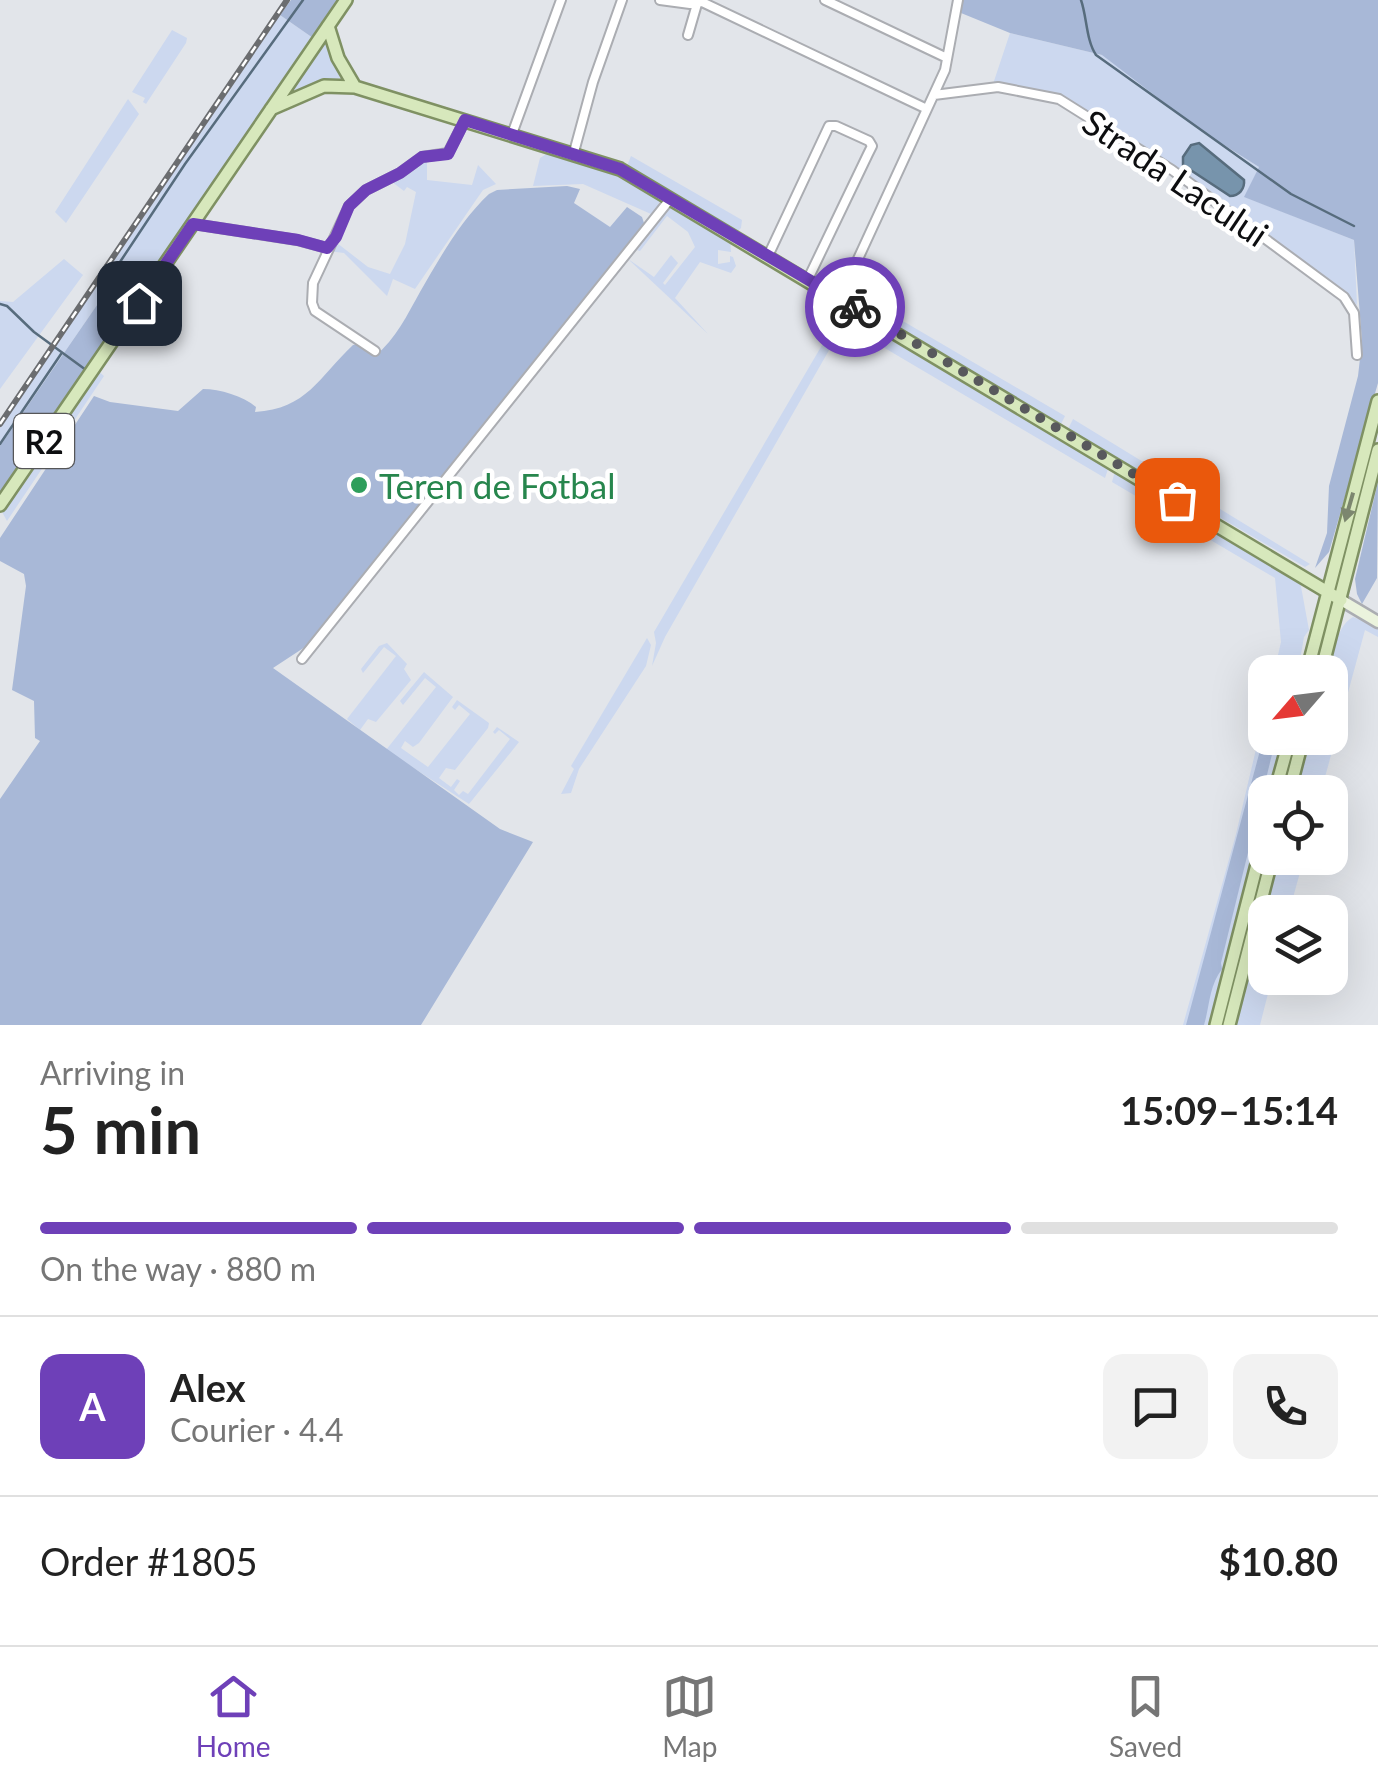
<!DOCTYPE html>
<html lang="en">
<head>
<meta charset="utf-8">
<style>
  :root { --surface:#fff; --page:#f2f2f2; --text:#222; --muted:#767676; --line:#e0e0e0; --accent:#6e40b8 }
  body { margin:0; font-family:Lato,sans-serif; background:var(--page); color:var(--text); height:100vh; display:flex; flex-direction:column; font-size:38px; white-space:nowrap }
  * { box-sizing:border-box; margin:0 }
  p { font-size:32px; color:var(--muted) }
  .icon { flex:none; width:55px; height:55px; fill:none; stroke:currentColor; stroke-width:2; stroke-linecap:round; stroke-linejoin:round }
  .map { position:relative; height:1025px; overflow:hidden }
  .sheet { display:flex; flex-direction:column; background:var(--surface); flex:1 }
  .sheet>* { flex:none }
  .needle { width:65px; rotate:242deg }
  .buttons { position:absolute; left:1248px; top:655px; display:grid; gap:20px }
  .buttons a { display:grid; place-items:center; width:100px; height:100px; border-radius:20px; background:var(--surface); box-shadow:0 10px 40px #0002; font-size:50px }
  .pin { position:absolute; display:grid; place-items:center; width:85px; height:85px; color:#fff; margin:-42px; border-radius:20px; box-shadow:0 5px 15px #0006 }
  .courier { position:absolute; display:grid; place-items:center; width:100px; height:100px; margin:-50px; border:8px solid #6e40b8; border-radius:50%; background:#fff; color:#222; box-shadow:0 2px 12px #0007 }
  .headline em { font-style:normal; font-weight:700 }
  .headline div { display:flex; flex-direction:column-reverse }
  .headline { display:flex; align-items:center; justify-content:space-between; height:170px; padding:0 40px }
  h1 { font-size:65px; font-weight:700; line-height:75px }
  .bar { display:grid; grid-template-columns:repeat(4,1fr); gap:15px 10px; align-content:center; height:120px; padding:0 40px }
  .bar i { height:12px; border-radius:8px; background:var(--line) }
  .bar .current { background:var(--accent) }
  .bar p { grid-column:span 4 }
  .line { display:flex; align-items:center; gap:25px; padding:0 40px; border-top:2px solid var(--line) }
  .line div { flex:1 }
  .round { display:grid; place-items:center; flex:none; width:105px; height:105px; border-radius:20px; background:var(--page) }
  .tab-bar { display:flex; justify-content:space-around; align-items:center; height:140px; border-top:2px solid var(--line); background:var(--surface); font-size:28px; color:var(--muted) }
  .tab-bar a { display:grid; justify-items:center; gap:5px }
  .tab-bar .current { color:var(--accent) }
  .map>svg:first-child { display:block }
  .green { fill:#ccd8ef }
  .forest { fill:#a8b8d7 }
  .water { fill:#7794ac; stroke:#576c7d; stroke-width:2.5 }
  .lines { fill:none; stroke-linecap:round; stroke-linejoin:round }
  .stream { stroke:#576c7d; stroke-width:2.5 }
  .minor-casing { stroke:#abadb2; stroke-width:12 }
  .secondary-casing { stroke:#abadb2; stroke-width:15 }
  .primary-casing { stroke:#7f9163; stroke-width:16 }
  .minor { stroke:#fff; stroke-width:8 }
  .secondary { stroke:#ebf3dd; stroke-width:10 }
  .primary { stroke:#d7e8bc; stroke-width:11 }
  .rail-casing { stroke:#6b6d70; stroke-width:6 }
  .rail { stroke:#fff; stroke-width:2.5; stroke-dasharray:8; stroke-linecap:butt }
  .oneway { fill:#7c866f }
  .done { stroke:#58595c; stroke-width:10; stroke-dasharray:0 18 }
  .route { stroke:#6e40b8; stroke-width:12 }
  .leisure-dot { fill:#2e9e5b; stroke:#fff; stroke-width:4 }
  .labels { text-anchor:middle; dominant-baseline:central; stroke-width:9; stroke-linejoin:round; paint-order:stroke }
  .shield { fill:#fff; stroke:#565658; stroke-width:2.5 }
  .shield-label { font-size:32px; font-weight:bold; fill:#0d0e10 }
  .street-label { font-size:35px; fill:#0d0e10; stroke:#fff }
  .leisure-label { font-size:35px; fill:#27864d; stroke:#fff; text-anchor:start }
</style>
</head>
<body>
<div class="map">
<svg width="1378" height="1025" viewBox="0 0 1378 1025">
  <rect width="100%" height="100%" fill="#e2e5ea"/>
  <path class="green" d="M280,15l33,23 -177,256 -14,-4 -19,-14z
    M172,30l15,8 -1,5 -40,61 -3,-2 2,-4 -13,-6z
    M1010,33l92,22 64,-18 -3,65 37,28 59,37 -14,30 109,43 3,65 -180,-137 -121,-75 -63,-9z
    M327,40l14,38 -50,13 33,-50z
    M128,99l11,15 -73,109 -11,-11z
    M548,153c41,10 76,23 112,46l-3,11 -6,4 -68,-30 -50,2 7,-28z
    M631,156l111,64 -1,8 -3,3 -10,-5 -101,-60z
    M418,160h9v20l45,5 6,-20 18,19 -13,6 -7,10 -61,89 -22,-10 -6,17 -43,-43 -16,-2 9,-8 31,24 22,7 15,-30 11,-52 -9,-5 -3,4 -16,-12z
    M670,208h8l52,30 1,14 -13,-2v14l12,-2v-6l3,1 3,9 -5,7 -31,-11 -25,36 33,36 -80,-75 26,18 17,-22 7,8 -15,20 2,2 30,-38 -7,-15 -21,-16 -27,35 -3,-1 28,-40z
    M64,259l19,16 -83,114v-88l13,1z
    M97,284l9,8 -106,154v-18z
    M850,290l215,126 -4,8 -212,-127z
    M842,311l266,158 -3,9 -261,-154 -179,313 -13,29 4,-23 -2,-11z
    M97,370l7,6 -97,145 -5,-9z
    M1073,419l237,145 -5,3 -237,-138z
    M1115,471l185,110 9,49 -5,7 -6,35h-24l7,-30 -6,-64 -163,-96z
    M1353,617l25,9v11l-13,-7 -44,162h-27l18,-54h18c0,-30 -6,-105 23,-121z
    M647,638l4,7 -5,21 -67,103 -8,24 -10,1 13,-25 -3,-3z
    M387,643l20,21 -3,5 7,11 -35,42 -8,-3 -8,11 -13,-11 49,-63 -12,-9 -21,26 -2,-4 18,-23z
    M424,672l29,25 -34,46 -6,4 -8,-6 -4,7 27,19 42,-53 -11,-9 -4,5 -3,-3 5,-7 32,23 -1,5 -33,42 -9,-2 -7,10 12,9 6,-8 3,2 -6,9 5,5 4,-4 5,3 42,-55 -11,-9 -4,4 -2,-2 4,-5 22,15 -50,62 -83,-54 50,-63 -11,-9 -22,27 -3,-4z
    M1265,711v27h17l-14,54h-3l-14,81 -42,152h-26l53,-191z
    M1278,858h26l-15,54h-24v66h7l-12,47h-25z"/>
  <path class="forest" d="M291,0h48l-26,38 -33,-23z
    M963,0h415v383l-49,169 -14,16 12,-35 2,-47 29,-110 4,-35 -8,-101 -110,-43 15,-30 -59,-37 -98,-75 -92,-22 -49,-20z
    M567,186l13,3 -6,14 36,24 17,-20 15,10 2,6 -339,424 -32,21 227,161 33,13 -112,183h-421v-226l40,-58 -5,-3 -1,-37 -22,-11 14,-104 -2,-12 -24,-13v-23l94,-142 16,6 68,9 25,-22c17,0 40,7 53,18l-1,5c52,-3 64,-35 98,-67l9,-2 13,13c21,-17 32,-41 45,-64 19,-33 41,-72 69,-98l8,-4z
    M106,292l15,10 3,9 -124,184v-49z
    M1378,482l-1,96 -15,26 -5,-10 -2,-15z
    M1265,732v6h11l-55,225 1,6c-13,17 -12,36 -18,56h-18z"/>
  <path class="water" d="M1199,143l45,37c1,9 -5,16 -14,16l-47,-31v-8l8,-12z"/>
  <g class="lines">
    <path class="stream" d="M1081,0c6,17 5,40 15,55l195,139 63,32
      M118,265l67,-101 118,-164
      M0,304l7,2 27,26 52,38
      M0,444l61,-90"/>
    <defs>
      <path id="minor" d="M660,0l30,4 12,-2 225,107
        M825,0l122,58
        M688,35l9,-31
        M934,95l64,-8 61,12 113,71 172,127 10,16 3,42
        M512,134l49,-134
        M574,152l19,-70 29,-82
        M193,224l104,16 30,8
        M768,256l61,-130h7l33,15 3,5 -4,8 -60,125
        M840,298l105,-228 13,-70
        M375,351l-60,-40 -3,-8 1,-20 36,-77 17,-16 34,-17 22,-16 26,-4 17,-33
        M302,659l369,-461"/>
      <path id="secondary" d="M1341,600l37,22"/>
      <path id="primary" d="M328,26l10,32 17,29
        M271,109l53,-23 31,1 265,82 721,431
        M0,505l346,-505
        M1307,672l71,-271
        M1321,672l57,-222
        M1275,792l15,-54
        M1289,792l14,-54
        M1216,1025l49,-192
        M1229,1025l43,-167"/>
    </defs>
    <use href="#minor" class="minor-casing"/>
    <use href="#secondary" class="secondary-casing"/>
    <use href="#primary" class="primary-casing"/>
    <use href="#minor" class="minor"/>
    <use href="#secondary" class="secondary"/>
    <use href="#primary" class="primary"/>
    <defs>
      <path id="rail" d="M0,424l287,-424"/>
    </defs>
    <use href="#rail" class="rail-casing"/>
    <use href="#rail" class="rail"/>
  </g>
  <defs><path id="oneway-solid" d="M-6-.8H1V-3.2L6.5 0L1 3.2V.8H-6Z" transform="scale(2.5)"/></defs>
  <use class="oneway" href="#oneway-solid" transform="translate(1349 507) rotate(106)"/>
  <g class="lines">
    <path class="done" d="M855,307l322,193"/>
    <path class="route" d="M139,303l54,-79 105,16 29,8 9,-11 13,-31 17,-16 34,-17 22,-16 26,-3 17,-34 155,49 235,138"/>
  </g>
  <circle class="leisure-dot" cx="359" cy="485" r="10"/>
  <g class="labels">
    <rect class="shield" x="14" y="414" width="60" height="54" rx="8"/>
    <g class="shield-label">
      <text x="44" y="441">R2</text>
    </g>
    <g class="street-label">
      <text transform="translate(1176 177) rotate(34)">Strada Lacului</text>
    </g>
    <g class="leisure-label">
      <text x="379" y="485">Teren de Fotbal</text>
    </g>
  </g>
</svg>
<div class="buttons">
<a><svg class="needle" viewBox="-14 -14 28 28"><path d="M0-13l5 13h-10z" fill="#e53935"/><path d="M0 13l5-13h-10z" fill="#767676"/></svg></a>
<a><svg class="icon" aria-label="locate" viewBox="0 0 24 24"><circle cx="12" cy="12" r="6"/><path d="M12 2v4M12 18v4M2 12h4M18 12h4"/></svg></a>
<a><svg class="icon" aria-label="layers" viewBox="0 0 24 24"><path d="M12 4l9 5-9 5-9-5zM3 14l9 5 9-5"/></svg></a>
</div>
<div class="pin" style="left:1177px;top:500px;background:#ea580c"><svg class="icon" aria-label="bag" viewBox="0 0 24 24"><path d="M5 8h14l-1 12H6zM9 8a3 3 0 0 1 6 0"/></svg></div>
<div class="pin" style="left:139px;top:303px;background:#1f2937"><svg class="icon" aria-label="home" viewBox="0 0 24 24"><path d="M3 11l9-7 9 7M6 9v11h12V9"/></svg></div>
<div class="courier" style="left:855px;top:307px"><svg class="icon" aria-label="bike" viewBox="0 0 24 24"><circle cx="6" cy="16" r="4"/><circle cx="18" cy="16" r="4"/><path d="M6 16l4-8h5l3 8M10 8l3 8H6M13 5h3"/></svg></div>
</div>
<section class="sheet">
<div class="headline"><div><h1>5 min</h1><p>Arriving in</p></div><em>15:09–15:14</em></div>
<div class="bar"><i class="current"></i><i class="current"></i><i class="current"></i><i></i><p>On the way · 880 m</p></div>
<div class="line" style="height:180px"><b class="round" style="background:var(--accent);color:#fff">A</b><div><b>Alex</b><p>Courier · 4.4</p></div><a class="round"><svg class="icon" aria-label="chat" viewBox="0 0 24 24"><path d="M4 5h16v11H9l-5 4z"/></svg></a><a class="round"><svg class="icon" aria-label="phone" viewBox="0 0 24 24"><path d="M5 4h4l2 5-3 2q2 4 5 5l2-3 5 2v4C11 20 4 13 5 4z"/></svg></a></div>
<div class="line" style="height:130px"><div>Order #1805</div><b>$10.80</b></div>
</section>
<nav class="tab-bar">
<a class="current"><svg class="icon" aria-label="home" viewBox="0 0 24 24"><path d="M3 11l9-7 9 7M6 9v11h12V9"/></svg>Home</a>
<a><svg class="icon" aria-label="map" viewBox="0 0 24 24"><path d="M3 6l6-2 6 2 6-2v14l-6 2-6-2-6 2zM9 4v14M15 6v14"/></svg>Map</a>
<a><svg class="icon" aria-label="saved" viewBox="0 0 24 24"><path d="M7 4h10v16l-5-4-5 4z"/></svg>Saved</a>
</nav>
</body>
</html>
